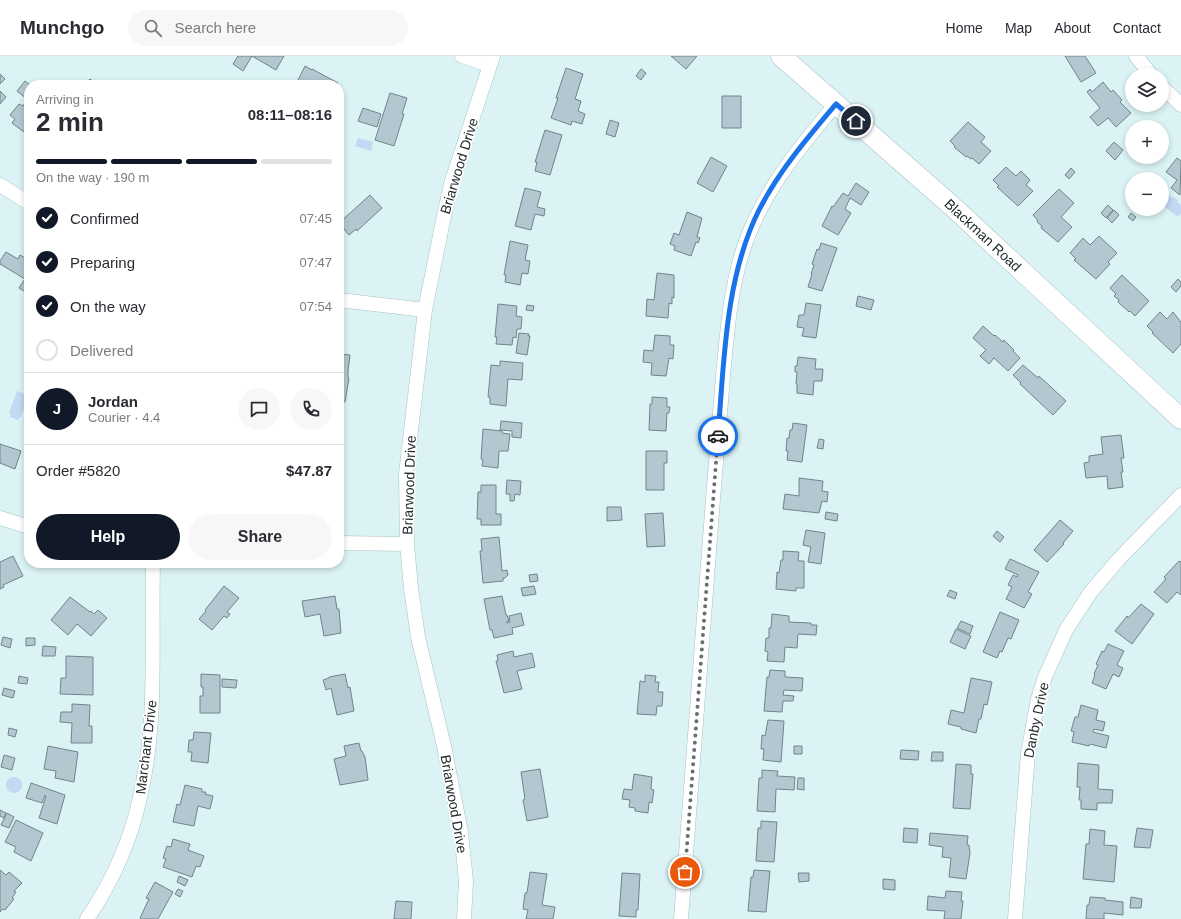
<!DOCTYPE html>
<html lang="en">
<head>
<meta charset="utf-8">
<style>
  :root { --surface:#fff; --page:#f7f7f7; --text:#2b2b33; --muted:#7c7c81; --line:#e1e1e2; --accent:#111827 }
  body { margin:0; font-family:Arial,sans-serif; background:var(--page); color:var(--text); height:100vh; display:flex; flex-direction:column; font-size:15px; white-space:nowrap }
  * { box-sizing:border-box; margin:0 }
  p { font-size:13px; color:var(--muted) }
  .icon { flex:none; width:22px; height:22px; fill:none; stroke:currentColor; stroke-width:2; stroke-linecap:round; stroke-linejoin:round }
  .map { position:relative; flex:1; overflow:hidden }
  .panel { position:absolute; left:24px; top:24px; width:320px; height:488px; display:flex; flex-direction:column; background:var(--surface); border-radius:16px; box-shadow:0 2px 6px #0003 }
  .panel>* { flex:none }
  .buttons { position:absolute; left:1125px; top:12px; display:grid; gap:8px }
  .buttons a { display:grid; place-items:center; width:44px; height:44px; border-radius:50%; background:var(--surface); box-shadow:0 2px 6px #0003; font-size:20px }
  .pin { position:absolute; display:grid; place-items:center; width:34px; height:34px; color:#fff; margin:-17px; border:2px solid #fff; border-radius:50%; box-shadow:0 1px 4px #0007 }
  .courier { position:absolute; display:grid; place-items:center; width:40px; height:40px; margin:-20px; border:3px solid #1a73e8; border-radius:50%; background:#fff; color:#222; box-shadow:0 1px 5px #0007 }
  .summary em { font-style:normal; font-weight:600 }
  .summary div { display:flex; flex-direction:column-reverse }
  .summary { display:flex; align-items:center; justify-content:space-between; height:68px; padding:0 12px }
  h1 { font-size:26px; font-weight:600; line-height:30px }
  .bar { display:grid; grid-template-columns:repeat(4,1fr); gap:6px 4px; align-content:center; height:48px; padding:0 12px }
  .bar i { height:5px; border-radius:3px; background:var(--line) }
  .bar .current { background:var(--accent) }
  .bar p { grid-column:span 4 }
  .line { display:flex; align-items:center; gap:10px; padding:0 12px; border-top:1px solid var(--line) }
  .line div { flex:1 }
  .round { display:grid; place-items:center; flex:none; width:42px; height:42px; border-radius:21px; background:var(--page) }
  ol { padding:0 12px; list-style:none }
  li { display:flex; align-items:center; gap:12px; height:44px }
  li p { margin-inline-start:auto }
  li .icon { padding:4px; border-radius:50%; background:var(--accent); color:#fff; stroke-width:4 }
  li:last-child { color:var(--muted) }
  li i { width:22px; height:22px; border:2px solid var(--line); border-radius:50% }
  .cta { display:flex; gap:8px; margin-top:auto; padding:8px 12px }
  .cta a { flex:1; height:46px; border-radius:24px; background:var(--accent); color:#fff; font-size:16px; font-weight:600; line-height:46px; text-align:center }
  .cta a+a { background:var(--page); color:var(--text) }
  header { display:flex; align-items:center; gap:24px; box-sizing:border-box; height:56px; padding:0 20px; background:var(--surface); border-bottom:1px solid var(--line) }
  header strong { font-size:19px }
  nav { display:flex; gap:22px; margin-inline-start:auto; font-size:14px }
  .search { width:280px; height:36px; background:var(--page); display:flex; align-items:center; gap:10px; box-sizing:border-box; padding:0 14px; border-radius:22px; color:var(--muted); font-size:15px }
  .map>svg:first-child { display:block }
  .water { fill:#c1d9f2 }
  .building { fill:#b2c7cf; stroke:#71848c }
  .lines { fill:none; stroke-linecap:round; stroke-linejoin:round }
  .street-casing { stroke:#aac1c2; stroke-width:15 }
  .secondary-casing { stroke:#aac1c2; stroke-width:21 }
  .street { stroke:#fff; stroke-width:14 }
  .secondary { stroke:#fff; stroke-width:20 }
  .done { stroke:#637172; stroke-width:4; stroke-dasharray:0 7.2 }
  .route { stroke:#1a73e8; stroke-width:5 }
  .labels { text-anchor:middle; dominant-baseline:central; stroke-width:3.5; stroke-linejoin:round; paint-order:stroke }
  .street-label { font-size:14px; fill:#222b2c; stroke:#fff }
</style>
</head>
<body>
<header>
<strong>Munchgo</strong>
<div class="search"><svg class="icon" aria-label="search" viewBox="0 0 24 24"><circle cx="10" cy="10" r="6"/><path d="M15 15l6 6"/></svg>Search here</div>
<nav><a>Home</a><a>Map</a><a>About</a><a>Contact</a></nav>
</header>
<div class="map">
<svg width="1181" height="863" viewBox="0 0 1181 863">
  <rect width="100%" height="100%" fill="#dbf3f5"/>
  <path class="water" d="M358,82l15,4 -2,9 -16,-5z
    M1169,139l4,3 1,-1 4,3 -1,2 4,3v8l-3,4 -16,-12z
    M17,335l12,4 -8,22h-1l-2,3 -8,-3 1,-3 -2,-1z
    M6 729a8 8 0 1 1 16 0a8 8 0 1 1-16 0Z"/>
  <path class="building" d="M238,0h46l-8,14 -24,-14 -9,15 -10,-7z
    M671,0h26l-11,13z
    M1065,0h20l11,17 -15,9z
    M305,10l7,4v-1l26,14 -1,2h-35l-5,-3z
    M566,12l17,6 -8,25 6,2 -3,10 7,3 -3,10 -10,-3 -1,4 -20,-7 7,-20h-2z
    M641,13l5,4 -5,7 -5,-4z
    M0,18l5,5 -5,5z
    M90,23l6,5v1h-11z
    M25,25l5,4 -1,12 -2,2 -10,-8z
    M62,25l6,4h-8z
    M1103,26l8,10 2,-2 9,10 -2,2 11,11 -15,14 -8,-9 -10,8 -8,-9 10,-9 -13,-16 3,-3 2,3z
    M0,35l6,6 -6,7z
    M390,37l17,5 -5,16h2l-10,32 -19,-6z
    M722,40h19v32h-19z
    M28,43l1,1v32l-4,-2 -1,2 -12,-9 3,-4 -5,-4 9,-11 4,2z
    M363,52l18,6 -4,13 -19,-6z
    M610,64l9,3 -4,14 -9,-3z
    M968,66l17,15 -4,5 10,9 -12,13 -7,-6 -1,1 -4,-3 -1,1 -12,-10 1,-1 -5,-5z
    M545,74l17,5 -12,40 -15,-4 2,-9h-2z
    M1114,86l9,8 -8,10 -9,-9z
    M1162,87l5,5 -5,6z
    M711,101l16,9 -14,26 -16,-9z
    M1177,102l4,3 -1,34 -9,-7 6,-8 -11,-8z
    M1006,111l10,9 5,-5 9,9 -4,5 7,6 -15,15 -21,-19 2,-1 -6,-6z
    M1071,112l4,4 -6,7 -4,-4z
    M856,127l13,9 -8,13 -11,-7 -5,11 6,4 -13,22 -16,-9 10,-20 1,1 10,-14 5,3z
    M525,132l16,4 -4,15 8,2 -1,7 -9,-2 -4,16 -16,-4z
    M1059,133l15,14 -13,14 11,10 -14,15 -17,-14 1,-2 -5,-4 1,-1 -5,-6z
    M370,139l12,13 -25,23 -1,-2 -7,6 -10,-12z
    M1108,149l5,5 -7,8 -5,-5z
    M1114,154l5,5 -7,8 -5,-5z
    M687,156l15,6 -5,19 3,1 -2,5 -2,-1 -5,14 -17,-6 1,-4 -5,-2 4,-11 5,2z
    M1131,157l5,4 -3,4 -5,-4z
    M1099,180l18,17 -9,9 2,2 -14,15 -22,-19 2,-1 -6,-6 13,-15 7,7z
    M510,185l18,4 -3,15 5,1 -2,13 -6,-1 -2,12 -15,-3 1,-7h-2z
    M821,187l16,5 -15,43 -14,-4 4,-13h-1l3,-9 -2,-1 5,-15 2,1z
    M6,196l12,7 2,-4 5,3 1,-2 3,2v36l-10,-6 6,-9 -25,-15v-3z
    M657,217l17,2v23l-2,-1v7l-3,-1 -1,15 -22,-2 1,-17 7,1z
    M1122,219l27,26 -14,15 -5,-5 -1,1 -11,-10 1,-2 -5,-4 2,-2 -6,-6z
    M1178,223l3,3v4l-5,6 -5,-5z
    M858,240l16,4 -3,10 -15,-4z
    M806,247l15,2 -5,33 -14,-2 2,-8 -7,-1 2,-12h5z
    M498,248l19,2 -1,10 6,1 -1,12h-4l-1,9 -3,-1 -1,8 -16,-1 1,-7h-2z
    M527,249l7,1 -1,5 -7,-1z
    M1160,256l7,7 6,-7 8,10v22l-8,9 -21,-20 1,-1 -6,-6z
    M983,270l11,10 1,-1 8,7 1,-2 10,10 -1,1 7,7 -12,13 -14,-13 -5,6 -9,-8 6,-6 -13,-12z
    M519,277l10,1 -1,2h2l-3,19 -11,-2z
    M655,279l15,1v9h4l-1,14 -4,-1 -3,18 -15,-1 1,-12 -9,-1 1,-12 9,1z
    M339,298l11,1 -2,16v6l1,1 -4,24 -6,-1z
    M798,301l18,2 -1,10h8l-1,12h-8l-1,14 -16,-2v-9h-1l1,-12h-2v-6h2z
    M500,305l23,2 -1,17 -14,-1 -2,27 -16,-2v-7h-2l3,-32 9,1z
    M1023,309l15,13 1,-2 27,25 -13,14 -33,-31 1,-1 -8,-8z
    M652,341l15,1v9h3l-1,6h-2l-1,18 -17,-1 1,-26h2z
    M501,365l21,2 -1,15 -9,-1v-6l-12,-1z
    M793,367l14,2 -5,37 -15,-2 1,-9h-2l1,-13h2l1,-8h2z
    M483,373l19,2v2l8,1 -2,17h-9l-1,17 -16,-2 1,-6 -2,-1z
    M1121,379l3,23h-3l2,14h-2l2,15 -15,2 -1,-13 -21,2 -2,-15 5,-1v-6l14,-2 -2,-17z
    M819,383l5,1 -1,9 -6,-1z
    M0,388l21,7 -6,18 -15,-6z
    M646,395h21v12h-3v27h-18z
    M339,398h2l-1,15h-1z
    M799,422l24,3 -1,10 6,1 -1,10 -5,-1 -3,12 -36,-4 2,-15 14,2z
    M507,424l14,1 -1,14 -5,-1 -1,7h-4v-7h-4z
    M481,429h15v29h5v11h-20v-6h-4l1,-27h3z
    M607,451h14l1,13 -15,1z
    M826,456l12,2 -1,7 -12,-2z
    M663,457l2,33 -18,1 -2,-33z
    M1060,464l13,11 -10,12 1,1 -17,18 -13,-12z
    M806,474l19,3 -4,31 -13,-2 3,-15 -8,-2z
    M997,475l7,6 -4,5 -7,-6z
    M499,481l3,34 5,-1 1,5 -3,3h-2v3l-20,2 -3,-32h2l-1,-12z
    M783,495l16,1 -1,9h6v27h-8v3l-20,-2 1,-17 2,1 2,-13h2z
    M13,500l10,20 -20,9 1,2 -4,2v-27z
    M1010,503l29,13 -11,20 4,2 -8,14 -18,-9 6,-12 -4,-2 5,-10 4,2 1,-2 -13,-6z
    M1179,505l2,1v33l-4,-3 -10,11 -13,-11 12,-13 -2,-2z
    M537,518l1,7 -8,1 -1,-7z
    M224,530l15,12 -12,14 3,2 -3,4 -3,-2 -12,14 -13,-11 7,-8 -1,-1z
    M534,530l2,8 -13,2 -2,-8z
    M950,534l7,3 -2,6 -8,-3z
    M335,540l2,13h2l2,24 -17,3 -4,-22 -15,3 -3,-16z
    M502,540l4,19h1l2,6h-2v2l3,-1 -1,-6 12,-3 3,12 -12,3 1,6 -19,4 -2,-8h-2l-6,-31z
    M70,541l20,15 1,-1 3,3 4,-4 9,8 -16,18 -14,-12 -9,11 -17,-15z
    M1141,548l13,10 -22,30 -17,-13 12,-15 1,2z
    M1000,556l19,8 -8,19 -3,-1 -6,14 -2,-1 -3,7 -14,-6z
    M772,558l17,2v6l22,1v2h6l-1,10 -18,-1 -1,14 -12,-1 -1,15 -17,-1 1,-9 -3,-1 1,-13h3v-10h2z
    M961,565l12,5 -3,8 -13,-6z
    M956,573l15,7 -6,13 -15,-7z
    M3,581l9,2 -2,9 -9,-3z
    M26,582h9v7l-9,1z
    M1108,588l16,7 -7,14 6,3 -4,9 -6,-3 -7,15 -14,-6 3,-8 -1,-1 4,-9 -2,-1 6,-13 2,1z
    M43,590l13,1 -1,9h-13z
    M513,595l1,6 18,-4 3,14 -18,4 5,18 -18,4 -8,-32h2l-1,-6z
    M66,600l27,1v38l-33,-1 1,-16h5z
    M770,614l15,1v6l18,1 -1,13 -18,-1 -1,5 11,1 -1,5h-10l-1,11 -18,-1 3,-34h2z
    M201,618l19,1v38h-20v-17h3v-9h-2z
    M345,618l3,14 2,-1 4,24 -17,4 -6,-27 -5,2 -3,-10 6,-2v-1z
    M645,619l11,1 -1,6h4l-1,10h5l-1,14h-5l-1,9 -19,-1 3,-33 5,1z
    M19,620l9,2 -1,6 -9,-1z
    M971,622l21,4 -5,23 -3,-1 -3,15h-2l-3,14 -15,-4v-2l-13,-3 3,-14 13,3z
    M222,623l15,1 -1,8 -14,-1z
    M4,632l11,3 -2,7 -11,-3z
    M72,648l18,1 -1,21h3v17h-21l1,-20 -12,-1 1,-10h11z
    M1081,649l17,5 -2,10 9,2 -2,9 -9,-2 -1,3 16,4 -3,12 -16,-4 -1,2 -17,-4 2,-10 -3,-1 4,-14h3z
    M768,664l16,1 -3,41 -18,-2 1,-11h-3l1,-14 3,1z
    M9,672l8,2 -2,7 -7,-2z
    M194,676l17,1 -3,30 -17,-2 1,-9h-4l1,-12h4z
    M359,687l2,8h1l3,6 3,23 -28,5 -6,-26 12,-3 -2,-10z
    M48,690l30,6 -4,30 -19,-4 1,-7 -12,-2z
    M794,690h8v8h-8z
    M901,694l18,1 -1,9 -18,-1z
    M932,696h11v9h-12z
    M4,699l11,3 -3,12 -11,-3z
    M1078,707l21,2 -1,24 15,1 -1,13h-15v7l-16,-1v-9h-2l1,-13h-3z
    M956,708l15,1v9h2l-3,35 -17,-1z
    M540,713l8,48 -21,4 -4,-21 2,-1 -4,-27z
    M762,714l16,1 -1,5 18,1 -1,13 -18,-1 -1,23 -18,-1 2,-33h3z
    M634,718l18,3 -1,12 3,1 -2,13 -3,-1 -1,11 -13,-2v-3l-6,-1 1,-7 -8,-1 2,-10 8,1z
    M798,722h6v12l-7,-1z
    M31,727l34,12 -8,29 -18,-6 7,-22 -1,-1 -3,8 -16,-5z
    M185,729l17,4v3h4l-1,2 8,2 -3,13 -12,-3 -4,20 -21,-4 4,-18 3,1z
    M0,754l6,3 -2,5 -4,-2z
    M7,757l7,4 -5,11 -8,-3z
    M16,764l27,13 -12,28 -17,-9 2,-5 -11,-5z
    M761,765l16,1 -3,40 -18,-1 2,-33h3z
    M904,772l14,1 -1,14 -14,-1z
    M1137,772l16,2 -3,18 -16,-1z
    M1090,773l15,2 -1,14 13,1 -3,36 -31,-3 3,-35h3z
    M930,777l38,3 -1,9h2l1,8 -4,26 -17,-2 2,-19 -9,-1 1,-10 -14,-2z
    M173,783l17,5 -2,6 16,6 -4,11 -4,-1 -4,11 -29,-10 3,-8 -3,-1 4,-12 4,1z
    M0,814l6,5 3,-3 13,11 -8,8 2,1 -4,6 2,1 -9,11 -2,-1 -3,3z
    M754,814l16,1 -4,41 -18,-1 3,-34h2z
    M530,816l17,2 -5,31 13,2 -2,12h-27l2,-9 -5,-1 2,-16h2z
    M622,817l18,1 -2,36h-2v7l-17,-1z
    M798,817h11v8l-10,1z
    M179,820l9,4 -3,6 -8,-4z
    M883,823l12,1v10l-12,-1z
    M155,826l18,10 -15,27h-16l-2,-1 9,-19 -3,-1z
    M178,833l5,2 -3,6 -5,-3z
    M946,835l16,1 -1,9h2l-2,18h-17l1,-8 -18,-1 1,-14 17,2z
    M1090,841l15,1v2l18,2v13l-19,-2v6h-18l1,-14h2z
    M1131,841l11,2 -1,9h-11z
    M396,845l16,1 -1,17h-17z"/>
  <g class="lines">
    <defs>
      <path id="street" d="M462,0l27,9
        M1136,0l15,19
        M1162,31l19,18
        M0,129l29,18
        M339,244l86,10
        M0,462l29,9
        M339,487l68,1
        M87,863c25,-37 44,-79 53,-122 18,-76 11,-156 13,-234
        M464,863l2,-38 -5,-49 -17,-86 -26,-109 -7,-49 -4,-44 -1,-70 19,-164 19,-94 7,-32 42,-128
        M681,863c11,-140 21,-280 32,-420 3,-41 7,-82 10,-123 4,-42 7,-85 20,-126 18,-56 55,-101 93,-146
        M1015,863l13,-166 10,-54 7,-22 21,-47 24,-37 28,-33 63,-65"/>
      <path id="secondary" d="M781,0l171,150 229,213"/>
    </defs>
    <use href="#street" class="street-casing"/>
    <use href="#secondary" class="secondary-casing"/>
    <use href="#street" class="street"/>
    <use href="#secondary" class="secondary"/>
  </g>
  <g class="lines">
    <path class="done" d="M685,816l33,-436"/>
    <path class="route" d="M718,380c6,-74 7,-158 41,-226 20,-39 49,-73 77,-106l20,17"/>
  </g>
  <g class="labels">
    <g class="street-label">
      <text transform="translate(459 110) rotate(-73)">Briarwood Drive</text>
      <text transform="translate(983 179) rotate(43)">Blackman Road</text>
      <text transform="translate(409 429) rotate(-88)">Briarwood Drive</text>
      <text transform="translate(1036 664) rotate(-78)">Danby Drive</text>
      <text transform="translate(146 691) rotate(-83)">Marchant Drive</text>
      <text transform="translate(454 748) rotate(80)">Briarwood Drive</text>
    </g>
  </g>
</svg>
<div class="buttons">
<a><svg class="icon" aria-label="layers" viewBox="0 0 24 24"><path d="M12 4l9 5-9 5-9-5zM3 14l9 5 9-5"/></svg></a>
<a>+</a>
<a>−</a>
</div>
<div class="pin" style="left:685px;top:816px;background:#ea580c"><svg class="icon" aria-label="bag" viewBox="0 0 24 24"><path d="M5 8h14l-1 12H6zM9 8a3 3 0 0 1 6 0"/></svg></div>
<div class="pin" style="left:856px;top:65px;background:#1f2937"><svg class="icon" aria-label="home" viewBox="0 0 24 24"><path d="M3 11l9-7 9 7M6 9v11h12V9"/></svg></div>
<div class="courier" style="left:718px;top:380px"><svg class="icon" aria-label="car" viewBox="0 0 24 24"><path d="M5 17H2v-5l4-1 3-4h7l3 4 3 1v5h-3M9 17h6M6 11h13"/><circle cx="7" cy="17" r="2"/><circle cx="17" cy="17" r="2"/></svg></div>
<section class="panel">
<div class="summary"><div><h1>2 min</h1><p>Arriving in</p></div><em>08:11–08:16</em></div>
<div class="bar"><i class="current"></i><i class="current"></i><i class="current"></i><i></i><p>On the way · 190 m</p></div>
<ol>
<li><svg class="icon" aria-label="check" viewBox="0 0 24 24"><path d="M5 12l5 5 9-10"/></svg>Confirmed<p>07:45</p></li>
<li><svg class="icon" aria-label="check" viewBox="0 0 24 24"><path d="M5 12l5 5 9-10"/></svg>Preparing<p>07:47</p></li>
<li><svg class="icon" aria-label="check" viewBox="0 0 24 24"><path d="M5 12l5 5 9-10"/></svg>On the way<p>07:54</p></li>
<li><i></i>Delivered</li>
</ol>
<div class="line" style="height:72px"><b class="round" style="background:var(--accent);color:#fff">J</b><div><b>Jordan</b><p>Courier · 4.4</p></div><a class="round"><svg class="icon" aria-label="chat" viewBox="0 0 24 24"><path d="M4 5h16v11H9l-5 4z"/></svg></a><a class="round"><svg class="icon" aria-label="phone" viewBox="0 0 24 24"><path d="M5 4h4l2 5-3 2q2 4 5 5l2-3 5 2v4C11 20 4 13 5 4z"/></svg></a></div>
<div class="line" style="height:52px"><div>Order #5820</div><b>$47.87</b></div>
<div class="cta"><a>Help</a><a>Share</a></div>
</section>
</div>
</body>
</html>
